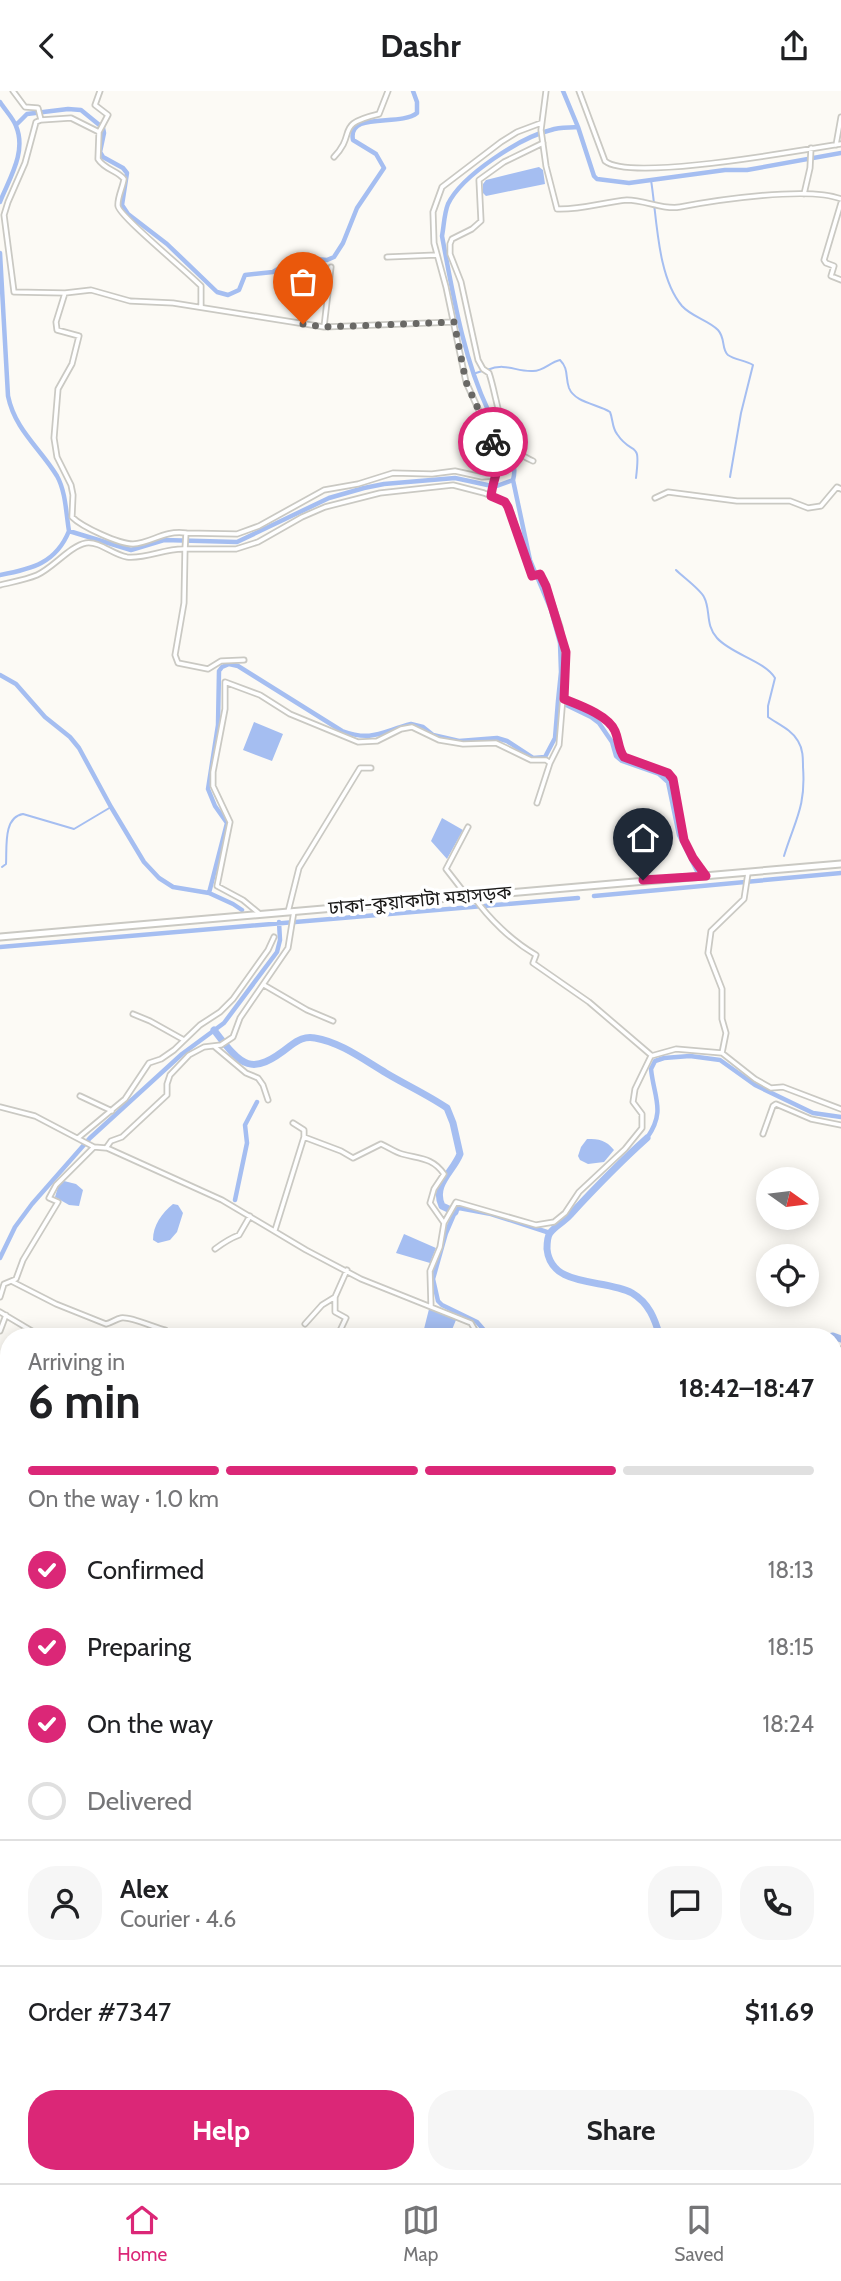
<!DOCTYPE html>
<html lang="en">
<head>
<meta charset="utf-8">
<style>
  :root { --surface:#fff; --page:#f6f6f6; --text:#202124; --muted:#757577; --line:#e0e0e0; --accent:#db2777 }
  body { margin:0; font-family:Cabin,"Noto Sans Bengali",sans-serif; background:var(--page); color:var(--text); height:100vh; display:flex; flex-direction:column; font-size:26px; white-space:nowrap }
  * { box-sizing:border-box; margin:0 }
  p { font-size:23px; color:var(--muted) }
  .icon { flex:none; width:38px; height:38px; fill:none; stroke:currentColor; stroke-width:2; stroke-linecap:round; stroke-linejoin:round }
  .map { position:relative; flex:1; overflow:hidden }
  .sheet { position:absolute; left:0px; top:1237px; width:842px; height:856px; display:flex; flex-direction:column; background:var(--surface); border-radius:28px 28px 0 0; box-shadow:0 4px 18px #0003 }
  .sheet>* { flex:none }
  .needle { width:46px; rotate:104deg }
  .tools { position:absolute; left:756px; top:1076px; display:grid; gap:14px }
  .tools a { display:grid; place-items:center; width:63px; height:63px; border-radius:50%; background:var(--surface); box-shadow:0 4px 18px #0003; font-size:35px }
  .pin { position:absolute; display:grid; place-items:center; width:60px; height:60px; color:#fff; margin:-72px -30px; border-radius:50% 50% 50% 0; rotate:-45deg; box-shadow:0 0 7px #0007 }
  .pin .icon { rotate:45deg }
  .courier { position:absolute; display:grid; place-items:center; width:70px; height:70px; margin:-35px; border:5px solid #db2777; border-radius:50%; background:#fff; color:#222; box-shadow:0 2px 9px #0007 }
  .summary em { font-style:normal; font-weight:800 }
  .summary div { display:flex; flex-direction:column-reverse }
  .summary { display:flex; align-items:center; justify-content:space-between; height:119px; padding:0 28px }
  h1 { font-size:46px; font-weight:800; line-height:52px }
  .bar { display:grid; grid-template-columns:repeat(4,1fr); gap:10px 7px; align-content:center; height:84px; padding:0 28px }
  .bar i { height:9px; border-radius:5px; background:var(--line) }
  .bar .active { background:var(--accent) }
  .bar p { grid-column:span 4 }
  .line { display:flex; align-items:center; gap:18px; padding:0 28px; border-top:2px solid var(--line) }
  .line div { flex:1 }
  .round { display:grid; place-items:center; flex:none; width:74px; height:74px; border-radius:28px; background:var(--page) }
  ol { padding:0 28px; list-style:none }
  li { display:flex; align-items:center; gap:21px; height:77px }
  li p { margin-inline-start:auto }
  li .icon { padding:7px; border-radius:50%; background:var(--accent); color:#fff; stroke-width:4 }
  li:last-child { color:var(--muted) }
  li i { width:38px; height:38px; border:4px solid var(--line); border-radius:50% }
  .cta { display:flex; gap:14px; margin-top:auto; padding:14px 28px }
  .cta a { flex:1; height:80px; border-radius:28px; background:var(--accent); color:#fff; font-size:28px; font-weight:800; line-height:80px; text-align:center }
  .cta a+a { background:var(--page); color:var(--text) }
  header { display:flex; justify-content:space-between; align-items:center; height:91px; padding:0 28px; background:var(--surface); font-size:32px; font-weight:800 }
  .dock { display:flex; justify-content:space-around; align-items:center; height:98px; border-top:2px solid var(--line); background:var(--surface); font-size:19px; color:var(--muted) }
  .dock a { display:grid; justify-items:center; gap:4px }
  .dock .active { color:var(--accent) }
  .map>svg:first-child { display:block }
  .water { fill:#a5bef1 }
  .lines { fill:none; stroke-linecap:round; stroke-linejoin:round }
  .stream { stroke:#a5bef1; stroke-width:2 }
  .canal { stroke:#a5bef1; stroke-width:4.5 }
  .river { stroke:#a5bef1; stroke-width:7 }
  .minor-casing { stroke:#cac9c3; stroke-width:7 }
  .major-casing { stroke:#cac9c3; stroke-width:9 }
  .minor { stroke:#fff; stroke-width:3.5 }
  .major { stroke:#fff; stroke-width:5 }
  .done { stroke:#696865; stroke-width:7; stroke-dasharray:0 12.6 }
  .route { stroke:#db2777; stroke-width:9 }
  .labels { text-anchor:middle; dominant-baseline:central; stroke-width:7; stroke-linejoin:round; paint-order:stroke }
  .street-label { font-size:19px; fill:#1a1918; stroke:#fff }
</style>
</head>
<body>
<header><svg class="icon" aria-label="back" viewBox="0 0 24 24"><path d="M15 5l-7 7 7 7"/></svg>Dashr<svg class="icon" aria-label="share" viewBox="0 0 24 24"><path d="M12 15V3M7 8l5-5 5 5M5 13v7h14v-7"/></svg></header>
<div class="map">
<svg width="841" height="2092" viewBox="0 0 841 2092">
  <rect width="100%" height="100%" fill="#fcfaf5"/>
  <path class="water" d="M539,76l4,3 2,14 -59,12 -3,-3v-9l3,-4z
    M254,631l29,12 -11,27 -29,-11z
    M442,727l21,12 -16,29 -16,-18z
    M587,1048c12,0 19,1 27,11l-10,12 -16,2 -8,-4 -2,-4 3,-9z
    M64,1090l12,3 7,6 -4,16 -10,-1 -14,-8 3,-10z
    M173,1113l5,1 5,8 -6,19 -7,8 -12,3 -5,-3c0,-15 9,-27 20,-36z
    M404,1143l32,14 -6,15 -34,-10z
    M429,1218l27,11 -7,17h-27z"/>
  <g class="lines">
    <path class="stream" d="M651,89c6,37 6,97 31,126 10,11 26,14 36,24 8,9 3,19 10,25 7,5 17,5 25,10l-12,48 -11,64
      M487,279c20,-8 28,2 46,1 11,0 17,-9 27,-11 9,9 5,17 9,28 6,15 29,16 41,24 3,7 2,16 7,22 16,24 24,3 19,44
      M473,283l9,-3
      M676,479c7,7 24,19 28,27 7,13 1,28 13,41 14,16 48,23 58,40l-7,28v11c10,7 24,13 30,24 5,8 5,17 5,26 3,40 -8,53 -19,89
      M2,776l4,-3c1,-16 -3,-47 17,-50l51,15 37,-22"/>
    <path class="canal" d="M0,11c5,8 13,16 16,24 11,26 -7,53 -16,76
      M16,34l11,-11 41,-5 13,1 22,18 1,5 -4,19 3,5 20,11 4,5 -5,32 6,9 39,30 50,48 11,3 11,-5 6,-15 28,-3 15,-9 15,-5 24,2 7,-3 9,-14 14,-35 27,-40 -8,-14 -23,-14c-6,-29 47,-13 64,-27v-11l-4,-11
      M578,36l16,49 3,3 32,4 96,-13h22l94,-17
      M0,162l8,143c7,34 32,52 49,80 9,16 9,38 12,55
      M513,389l17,80 21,50 9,33 1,29 -3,29 33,16 8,6 13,19 4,14 6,5 37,13 9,8 11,53 19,38
      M494,396l19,-7c7,-23 -16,-49 -25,-70 -25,-53 -35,-116 -46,-174 2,-10 2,-22 6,-32 14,-29 73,-67 103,-74 9,-3 19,-2 27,-3l-15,-36
      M0,484c32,-6 56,-12 69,-44l62,19 33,-10 73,2 92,-44 35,-10 20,-4 71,-6 37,8
      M0,584l16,9 29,33 25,20 9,11 32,59 33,55 15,16 14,9 36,6 24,11 9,6
      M209,802l18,-70 -12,-17 -7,-17 10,-64 1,-54 3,-4 7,-3 9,2 104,65c30,11 39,1 69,-7l12,3 10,8 26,6 38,-3 10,3 26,17 12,-1 10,-19 3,-37
      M594,805l247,-23
      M0,856l578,-49
      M647,1047c19,-27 7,-40 4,-69l4,-8 9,-3 26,-2 30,4 35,25 58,28 28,4
      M235,1109l12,-57 -2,-18 12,-23
      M0,1167l15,-31 17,-23 58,-66 92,-84 42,-31 53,-71 3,-12 -1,-18
      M490,1246l-13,-15 -35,-17 -4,-4 -5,-22 13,-46 9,-21 4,-4 32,6 59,19
      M0,1473l9,6
      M833,1531l8,1
      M833,1597h8
      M0,1709l9,-2
      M833,1816l8,3
      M345,2084l12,8
      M588,2084l19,8
      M674,2084l4,8
      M217,2092v-8
      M283,2092l11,-8
      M488,2092l32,-8"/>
    <path class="river" d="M214,939c28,37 37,47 76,16 8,-6 15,-10 25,-8 25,4 49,22 71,35 20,12 42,22 61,35l6,15 7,31c-7,18 -28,31 -18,52l13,6
      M647,1047c-28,25 -52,50 -77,77 -6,7 -15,11 -20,18 -3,4 -3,11 -3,16 4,40 58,29 85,44 17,10 23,26 28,44
      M829,1246l4,-1 8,3"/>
    <defs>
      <path id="minor" d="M13,0l12,16 13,1 3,12 -5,2 -11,41 -17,39 -4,13 10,77 51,1 26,-3 39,11 43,2 151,24 130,-5
        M546,0l-5,39 5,36 11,43c24,1 47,-7 70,-9 18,0 36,10 53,7 36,-7 129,-21 161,-8
        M579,0l26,70c25,21 196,-11 236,-17
        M41,29l30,-2 28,14 9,-17 -13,-10 5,-14
        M99,41l-1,27c7,11 19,11 26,20 -1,8 -7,19 -6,27 1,10 70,66 83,80v21
        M836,54l5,-28
        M334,66c24,-25 -1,-32 45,-43l9,-23
        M804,103l6,-26 1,-20
        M841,112l-17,57 2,3 8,3 -3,10 10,4
        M387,166l50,-2
        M65,202l-9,29 1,8 22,6 -7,28 -14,25 -4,49 3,19 14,28 2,10 -1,22c10,10 47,27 61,27 19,-1 30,-14 53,-11
        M324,236l7,-60
        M533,370c-34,-13 -34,-59 -44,-88l-6,-4 -5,-9 -17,-78 -11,-28v-10l2,-5 20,-10 9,-8 -2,-41 25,-18 39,-19
        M491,405l3,-20
        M655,407l13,-6 69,9h53l18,7 13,-2 16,-19 4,2
        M0,494c12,-3 25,-5 37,-10 16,-7 33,-29 49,-32 14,-2 27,12 41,14 20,2 38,-9 58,-8l1,-16 51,1 22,-8 65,-36 34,-6 35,-11 39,1 23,-3 27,6 12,-1 5,-21 -33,-73 -20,-95 -12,-44 -1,-31 9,-25 59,-45 16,-10 24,-9
        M244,569l-23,1 -13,8 -30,-6 -3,-8 9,-52 1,-54h51l22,-7 44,-25 23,-10 55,-14 73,-8 31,8 21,9 6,11 21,63 6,-2 6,6 16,47 6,33 -7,85 -9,18 -13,40
        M563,608c16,6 45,16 52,32 4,9 3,18 9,26l44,16 5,6 11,61 9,18 13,18
        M467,805l-21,-27 22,-42
        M473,805c16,23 39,45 63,59l-3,8 56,39 62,53
        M288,821l11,-44 61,-100h11
        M260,823l-17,-14 -26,-14 13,-64 -17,-36v-14l12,-63v-27l35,13 30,19 68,28 19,-1 24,-12 11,-2 27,13 24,4 33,-1 35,17h15l4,3
        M264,894l43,25 26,11
        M133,923l17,7 34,19
        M215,956l31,26 12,5 5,7 5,15
        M722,962l4,-20 -4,-14v-30l-14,-36 3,-22 33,-32 4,-26
        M80,1005l32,15
        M0,1016l35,9 59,31 12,1 5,-7 11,-4 45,-42v-11l3,-9 19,-20 15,-8 17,-2 12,-8 7,-19 48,-70 6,-37
        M293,1032l11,7v7l37,14 12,7 28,-14c7,3 14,8 21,10 17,5 30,3 42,20l-10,15 -4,14 14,20
        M763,1043l10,-28 3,-2 35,15 30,6
        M78,1047l47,-39 24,-36 12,-4 13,-9 26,-25 20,-13 13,-13 35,-49 6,-13
        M107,1057l115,52 84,50 55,29 110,44 8,14
        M275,1139l29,-93
        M215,1158c8,-6 16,-11 24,-14l11,-19
        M13,1191l43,22 50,20c5,-1 10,-5 15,-6 9,-2 34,10 44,12l-2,7
        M0,1206l4,-13 12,-5 7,-19 35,-58 -9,-4 7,-13 38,-38
        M431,1215l-1,-35 10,-24 4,-24 12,-21 80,23 18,-3 11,-9 14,-21 46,-43 17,-21v-14l-9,-12 2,-13 16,-33 25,-7 46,4 33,26 16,9 12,-1 58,22
        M0,1221l42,25
        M305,1233l17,-19 13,-8
        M0,1240l6,-16
        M337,1246l9,-19 -11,-6v-15l12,-27
        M833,1257l8,1
        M0,1464l9,5
        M833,1525l8,2
        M0,1590l9,8
        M833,1605h8
        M0,1789l9,-6
        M833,1913l8,2
        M0,2030l9,-1
        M616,2084l8,3 4,-3
        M636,2084l27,8
        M113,2092l2,-8
        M206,2092l1,-8"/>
      <path id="major" d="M0,846l841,-73"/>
    </defs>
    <use href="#minor" class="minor-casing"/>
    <use href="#major" class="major-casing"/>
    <use href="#minor" class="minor"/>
    <use href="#major" class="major"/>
  </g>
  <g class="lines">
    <path class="done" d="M303,233l21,3 130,-5 12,60 27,60"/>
    <path class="route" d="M493,351c11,22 1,31 -2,54l14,6 3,5 24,69 8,-2 6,12 20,66 -2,47c15,6 44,16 51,32 4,9 3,18 9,26l44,16 5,6 11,61 9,18 13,18 -63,4"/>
  </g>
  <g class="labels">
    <g class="street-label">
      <text transform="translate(420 809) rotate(-5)">ঢাকা-কুয়াকাটা মহাসড়ক</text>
    </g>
  </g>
</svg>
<div class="tools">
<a><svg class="needle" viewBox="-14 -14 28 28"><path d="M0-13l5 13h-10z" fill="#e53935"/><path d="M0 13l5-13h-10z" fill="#757577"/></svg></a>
<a><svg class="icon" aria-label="locate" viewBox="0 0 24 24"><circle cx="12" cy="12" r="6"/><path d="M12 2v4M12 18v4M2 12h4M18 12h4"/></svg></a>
</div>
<div class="pin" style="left:303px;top:233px;background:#ea580c"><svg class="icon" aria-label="bag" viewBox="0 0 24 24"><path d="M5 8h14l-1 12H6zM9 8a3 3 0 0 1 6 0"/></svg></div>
<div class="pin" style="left:643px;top:789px;background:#1f2937"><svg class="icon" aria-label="home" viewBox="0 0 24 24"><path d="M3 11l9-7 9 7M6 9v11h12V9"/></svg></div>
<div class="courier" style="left:493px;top:351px"><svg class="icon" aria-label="bike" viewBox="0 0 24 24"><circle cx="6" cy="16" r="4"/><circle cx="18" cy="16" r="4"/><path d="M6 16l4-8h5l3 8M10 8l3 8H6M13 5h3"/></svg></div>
<section class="sheet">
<div class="summary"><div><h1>6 min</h1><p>Arriving in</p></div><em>18:42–18:47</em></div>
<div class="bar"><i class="active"></i><i class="active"></i><i class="active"></i><i></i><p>On the way · 1.0 km</p></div>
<ol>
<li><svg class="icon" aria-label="check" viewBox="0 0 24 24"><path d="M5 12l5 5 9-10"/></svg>Confirmed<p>18:13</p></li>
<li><svg class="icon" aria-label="check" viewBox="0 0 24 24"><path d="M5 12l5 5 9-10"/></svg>Preparing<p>18:15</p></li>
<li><svg class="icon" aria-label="check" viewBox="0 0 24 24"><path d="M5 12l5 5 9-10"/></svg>On the way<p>18:24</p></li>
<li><i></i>Delivered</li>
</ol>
<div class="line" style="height:126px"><a class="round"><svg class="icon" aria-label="person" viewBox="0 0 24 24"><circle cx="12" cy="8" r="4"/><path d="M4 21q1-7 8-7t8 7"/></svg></a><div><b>Alex</b><p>Courier · 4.6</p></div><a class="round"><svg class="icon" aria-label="chat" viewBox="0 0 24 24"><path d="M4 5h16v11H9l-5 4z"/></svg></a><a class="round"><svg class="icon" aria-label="phone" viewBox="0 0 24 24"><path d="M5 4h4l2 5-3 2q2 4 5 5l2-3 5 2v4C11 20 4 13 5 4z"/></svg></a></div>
<div class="line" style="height:91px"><div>Order #7347</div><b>$11.69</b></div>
<div class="cta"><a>Help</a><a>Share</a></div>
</section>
</div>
<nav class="dock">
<a class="active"><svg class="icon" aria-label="home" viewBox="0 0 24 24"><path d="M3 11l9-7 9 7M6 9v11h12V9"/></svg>Home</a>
<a><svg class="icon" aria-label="map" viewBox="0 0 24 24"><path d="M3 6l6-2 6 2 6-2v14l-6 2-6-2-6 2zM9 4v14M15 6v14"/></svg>Map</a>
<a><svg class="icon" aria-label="saved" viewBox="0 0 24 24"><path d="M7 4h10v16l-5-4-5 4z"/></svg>Saved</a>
</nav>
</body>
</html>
